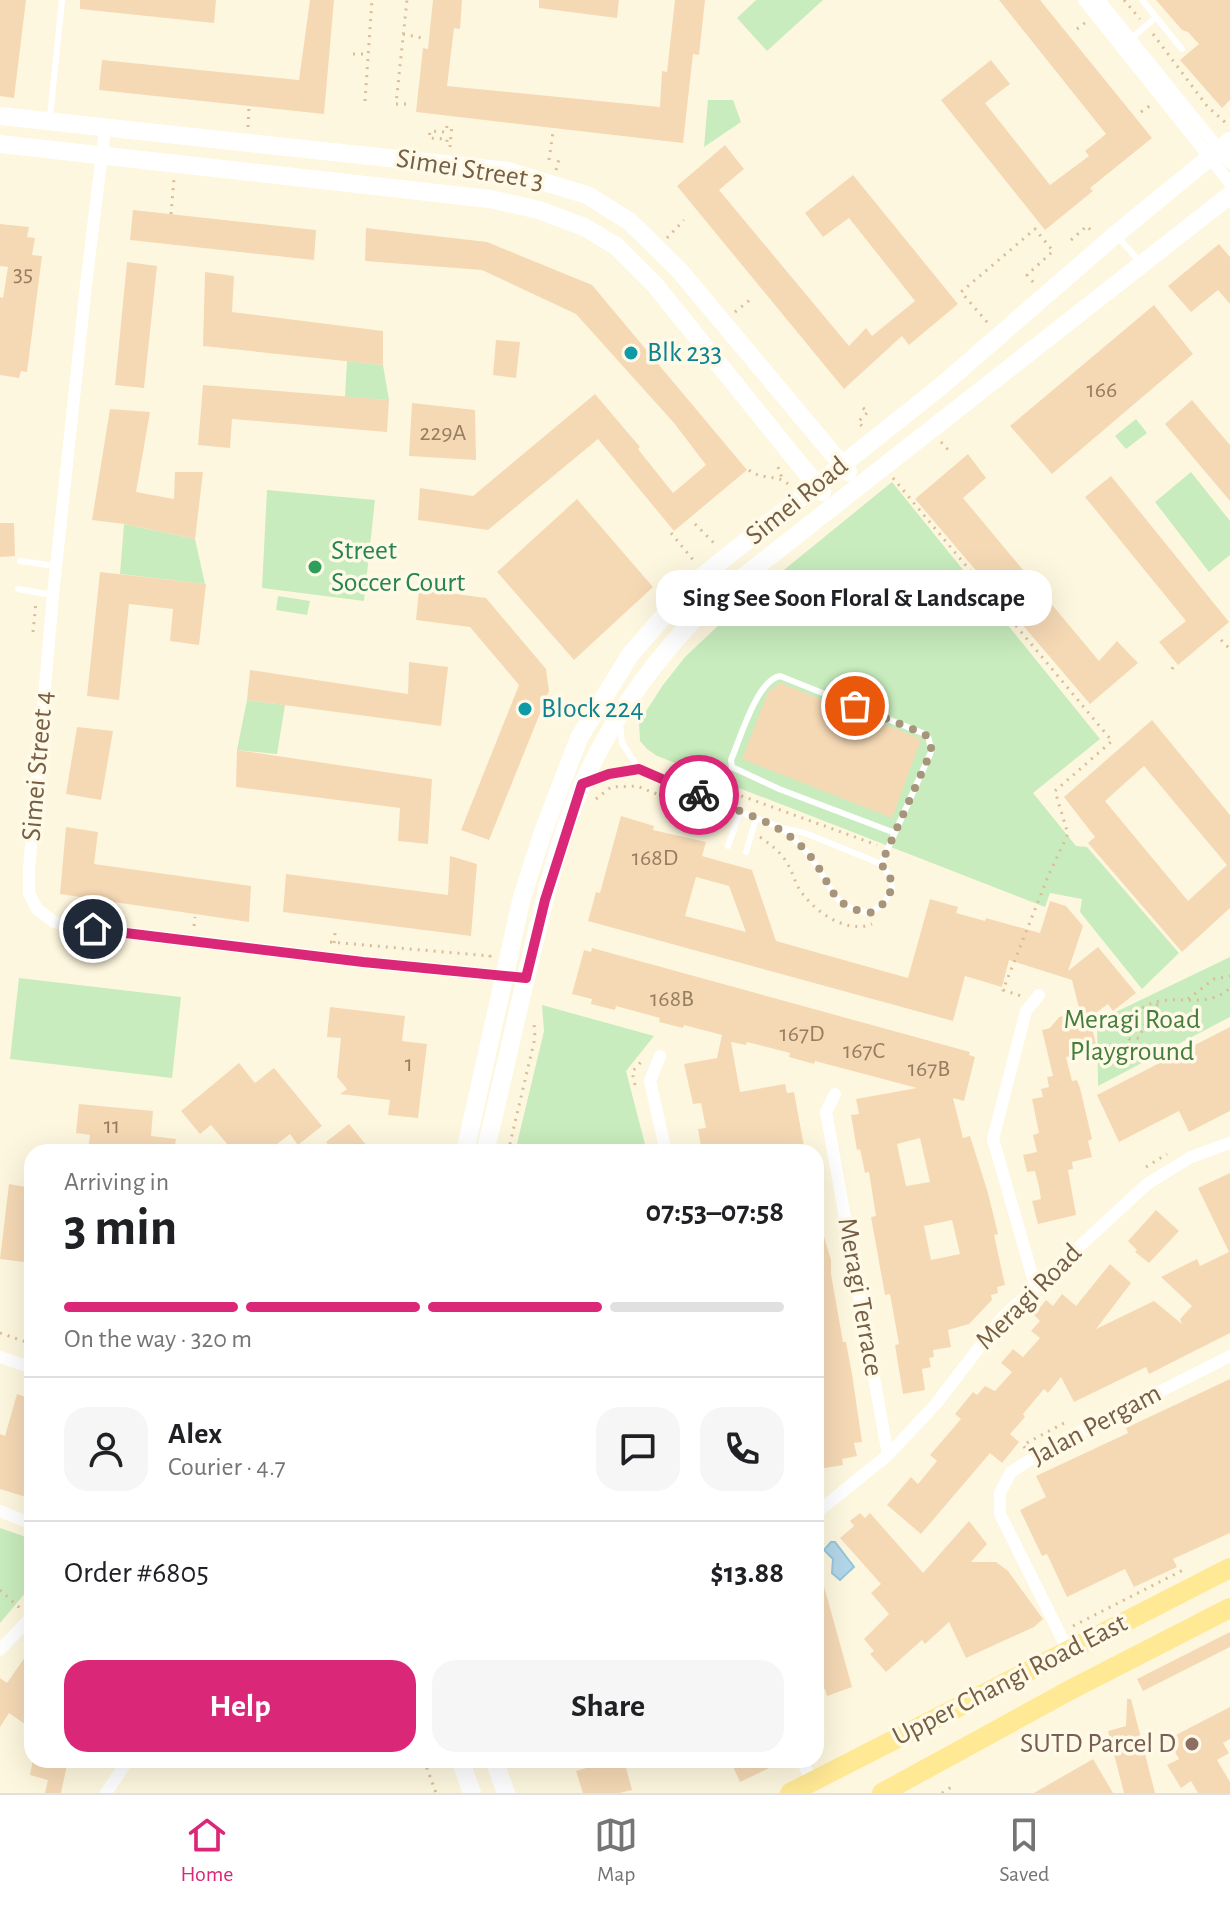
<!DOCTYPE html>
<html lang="en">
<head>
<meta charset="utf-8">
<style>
  :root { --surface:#fff; --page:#f6f6f6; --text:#202124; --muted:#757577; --line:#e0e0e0; --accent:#db2777 }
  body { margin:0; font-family:"Alegreya Sans",sans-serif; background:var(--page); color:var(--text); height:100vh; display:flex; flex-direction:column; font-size:30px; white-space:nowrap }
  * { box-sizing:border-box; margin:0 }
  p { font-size:26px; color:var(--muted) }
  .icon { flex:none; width:44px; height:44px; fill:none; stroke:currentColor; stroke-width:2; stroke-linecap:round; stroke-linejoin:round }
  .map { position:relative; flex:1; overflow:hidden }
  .panel { position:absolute; left:24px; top:1144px; width:800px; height:624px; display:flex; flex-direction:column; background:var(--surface); border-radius:24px; box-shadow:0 8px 32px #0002 }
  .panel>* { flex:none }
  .pin { position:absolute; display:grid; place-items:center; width:68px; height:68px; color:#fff; margin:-34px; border:4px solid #fff; border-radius:50%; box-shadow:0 2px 8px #0007 }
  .courier { position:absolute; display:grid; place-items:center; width:80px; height:80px; margin:-40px; border:6px solid #db2777; border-radius:50%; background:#fff; color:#222; box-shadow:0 2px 10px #0007 }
  .bubble { position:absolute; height:56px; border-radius:24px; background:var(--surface); box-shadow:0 8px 32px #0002; font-size:26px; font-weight:600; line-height:56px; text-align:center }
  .headline em { font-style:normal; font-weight:600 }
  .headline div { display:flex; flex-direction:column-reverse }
  .headline { display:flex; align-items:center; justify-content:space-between; height:136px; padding:0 40px }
  h1 { font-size:52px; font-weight:600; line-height:60px }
  .bar { display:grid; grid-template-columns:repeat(4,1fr); gap:12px 8px; align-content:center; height:96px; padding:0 40px }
  .bar i { height:10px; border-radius:6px; background:var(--line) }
  .bar .on { background:var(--accent) }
  .bar p { grid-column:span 4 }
  .line { display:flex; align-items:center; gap:20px; padding:0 40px; border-top:2px solid var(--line) }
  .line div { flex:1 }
  .round { display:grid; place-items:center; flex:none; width:84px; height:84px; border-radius:24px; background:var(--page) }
  .button { display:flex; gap:16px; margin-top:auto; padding:16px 40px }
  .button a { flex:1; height:92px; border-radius:24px; background:var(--accent); color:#fff; font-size:32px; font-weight:600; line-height:92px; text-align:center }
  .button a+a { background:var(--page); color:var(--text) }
  .tab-bar { display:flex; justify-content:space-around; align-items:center; height:112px; border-top:2px solid var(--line); background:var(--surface); font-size:22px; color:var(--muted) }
  .tab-bar a { display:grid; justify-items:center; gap:4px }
  .tab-bar .on { color:var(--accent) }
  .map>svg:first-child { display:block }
  .green { fill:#c8ecbd }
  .water { fill:#b2d7e8; stroke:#98c5db; stroke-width:2 }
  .building { fill:#f5d9b5; fill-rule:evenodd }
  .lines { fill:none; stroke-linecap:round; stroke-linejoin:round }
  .path { stroke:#dabd98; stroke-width:3; stroke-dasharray:2 6; stroke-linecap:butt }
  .service { stroke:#fff; stroke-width:6 }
  .minor { stroke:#fff; stroke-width:12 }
  .secondary { stroke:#fff; stroke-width:18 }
  .primary { stroke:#ffe995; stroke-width:20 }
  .done { stroke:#a6947b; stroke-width:8; stroke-dasharray:0 14.4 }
  .route { stroke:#db2777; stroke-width:10 }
  .culture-dot { fill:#0f9aa8; stroke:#fffae7; stroke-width:3 }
  .leisure-dot { fill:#2e9e5b; stroke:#fffae7; stroke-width:3 }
  .education-dot { fill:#8d6e63; stroke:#fffae7; stroke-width:3 }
  .labels { text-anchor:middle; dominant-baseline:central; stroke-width:7; stroke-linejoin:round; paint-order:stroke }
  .number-label { font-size:24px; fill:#967e61 }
  .street-label { font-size:28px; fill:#765f45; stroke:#fffae7 }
  .culture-label { font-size:28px; fill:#0d838f; stroke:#fffae7; text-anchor:start }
  .leisure-label { font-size:28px; fill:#27864d; stroke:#fffae7; text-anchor:start }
  .park-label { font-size:28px; fill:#447d3c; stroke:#fffae7 }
  .education-label { font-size:28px; fill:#785e54; stroke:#fffae7; text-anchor:end }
</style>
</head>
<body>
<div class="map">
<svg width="1230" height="1793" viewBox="0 0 1230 1793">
  <rect width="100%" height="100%" fill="#fef7df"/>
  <path class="green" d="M756,0h67l-56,51 -30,-33z
    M708,100h25l8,22 -37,25z
    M347,361l36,4 6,35 -44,-3z
    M1136,419l11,14 -21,16 -11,-13z
    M1191,472l39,49v34l-21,17 -54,-70z
    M892,482l208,257 -67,54 43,53 11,1 92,106 -37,36 -62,-77 2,-13 -32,-6 -5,14 -388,-151 -10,-7 -7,-8 -1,-19 24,-37 22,-28 52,-49z
    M267,490l108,10 -11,101 -102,-13z
    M124,524l71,15 10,45 -85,-10z
    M278,596l32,5 -3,14 -31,-5z
    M247,700l38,5 -8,49 -40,-4z
    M1230,957v60l-132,69 -1,-65z
    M19,978l162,19 -9,81 -162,-19z
    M542,1005l112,31 -28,35 21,81h-132l29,-121z
    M0,1528l32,11v46l-32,38z"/>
  <path class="water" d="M831,1542h4l19,25 -14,13 -8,-7 1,-14 -9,-9z"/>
  <path class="building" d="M0,0h26l-12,98 -14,-2z
    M80,0h136l-2,23 -134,-14z
    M310,0h24l-10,114 -225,-24 3,-30 197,20z
    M433,0h29l-2,29 -6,-1 -7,58 213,21 2,-36 5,1 8,-72h30l-6,55 -6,-1 -10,89 -267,-31 7,-64 5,1z
    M539,0h80l-2,18 -78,-10z
    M999,0h41l112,138 -62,50 3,3 -48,39 -104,-130 50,-40 19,24 -25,19 65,82 39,-29 -4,-5 21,-17z
    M1156,0h74v100l-8,8 -42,-48 19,-16 -11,-12 -6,-2z
    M725,145l19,24 -25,21 130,156 17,-18 6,8 43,-35 -66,-83 -26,19 -18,-24 48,-38 105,129 -49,41 -7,-9 -58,53 -167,-203z
    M133,210l183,20 -2,30 -184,-20z
    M0,224l29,3 -2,10 8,1 -3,17 10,1 -15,116 -6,-1 -2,7 -19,-3v-78l3,1 5,-31 -8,-1z
    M366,228l121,14 105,43 155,185 -73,61 -76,-92 -110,91 -70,-10 2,-32 53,8 122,-102 45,53 -2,2 35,44 33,-28 -32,-42 -98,-109 -94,-44 -117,-9z
    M1219,244l11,13v47l-12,-14 -27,22 -23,-26z
    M127,262l30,4 -13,122 -29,-3z
    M205,272l29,4 -2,36 151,19v34l-180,-19z
    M1154,305l39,49 -141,120 -42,-48z
    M496,340l24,2 -4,36 -23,-3z
    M203,385l186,15 -2,32 -155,-13 -2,29 -32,-3z
    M1192,400l38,45v56l-65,-77z
    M412,403l63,7 1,50 -67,-4z
    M110,409l40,3 -14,80 38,7 1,-27h28l-8,67 -71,-15 -32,-4z
    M968,454l18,24 -23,20 136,163 18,-20 21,22 -48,41 -175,-205z
    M1111,476l118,146 -51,43 -19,-23 27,-21 -101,-124z
    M577,499l76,88 -79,73 -77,-88z
    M0,523h14l1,33 -15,1z
    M100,572l106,12 -7,61 -29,-4 3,-32 -44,-5 -10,96 -32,-4z
    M419,589l67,9 60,71 3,22 -60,149 -28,-10 58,-145 -49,-58 -54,-7z
    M409,662l39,5 -7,59 -194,-26 3,-30 158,24z
    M780,683l141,56 -29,79 -150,-59 26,-67z
    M1152,720l78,95v93l-48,44 -94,-109 7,-6 -31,-40zM1144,766l83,99 -39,36 -83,-100z
    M77,727l36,4 -12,69 -35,-6z
    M237,750l195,29 -4,65 -30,-3 2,-33 -164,-21z
    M621,816l33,10 -1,4 53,12 -4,14 50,14 24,71 132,37 22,-79 28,8 -2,6 29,8 1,-3 54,15 10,-32 16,5 17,20 -15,45 30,-24 38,46 -23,18 -5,-7 -18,13 7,33 -31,7 6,24 5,-1 3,8 12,51 -4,2 4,16 -20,5 1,7 -5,1 8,45 -38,9 -6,-23 9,-2 -2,-12 -4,-16 -8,1 -4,-17 14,-3 -4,-17 6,-2 -7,-34 11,-2 -2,-8 8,-2 -2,-10 6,-1 -11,-46 8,-2 9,-11 21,-5 -8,-32 -63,-20 -7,27 -37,-11 -12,45 -365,-100 8,-29 4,1zM696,877l33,9 17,46 -61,-16z
    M66,827l32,5 -4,32 157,22 -2,36 -189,-28z
    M450,856l27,8 -6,72 -188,-24 3,-38 162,21z
    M592,948l378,104 -1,3 6,2 -11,44 -11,-3 10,40 7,-2 18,57 10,41 -4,1 11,50 -8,2 1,6 -7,2 1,5 -23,24 -21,6 3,17 -18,3 1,7 -5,1 2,9 -9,2 3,21 -22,4 -8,-49 4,-1 -9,-50 -5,1 -14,-78 5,-1 -7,-44 -4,1 -5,-24 -3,1 -6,-35 8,-1 -3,-15 61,-11 -102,-27 -1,3 -25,-7 1,-4 -43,-11 -1,3 -15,-3 9,50 45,-8 2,9 7,-1 11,60h-103l-4,-23 8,-1 -5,-25 -8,1 -9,-40 33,-6 5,-23 -38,-10 -1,3 -24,-6 1,-4 -44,-12 -1,4 -24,-6 1,-5 -20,-5 12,-44 7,2zM920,1138l10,44 -24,4 -9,-42zM952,1220l8,34 -29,6 -7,-34z
    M330,1007l75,9 -3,25 25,3 -9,74 -30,-3 2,-15 -50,-6 7,-5 -10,-12 4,-39 -14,-1z
    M1230,1027v84l-41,21 -10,-21 -60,31 -22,-47z
    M239,1063l16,20 19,-15 48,58 -24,19 -8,-11 -23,18h-33l-23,-27 -11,9 -19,-23z
    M79,1104l74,7 -2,25 25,3 -2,13h-86l2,-17 -14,-2z
    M349,1124l23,28h-38l-8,-10z
    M1230,1173v160l-81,41 -3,-7 -72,35 -13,-25 -13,16 -4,-4 -21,25 2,3 -15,17 9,8 -17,21 -12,-10 -69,81 -34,-29 24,-28 7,7 19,-23 -7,-6 31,-36 -6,-5 18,-22 4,3 8,-9 10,5 17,-19 -11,-9 12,-14 10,8 17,-19 -9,-7 9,-10 -6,-6 12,-15 7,6 9,-12 14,12 34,-42 21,19 -35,46 58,-28 28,23 -2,-5 12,-13 -31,-29 36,-18 3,7 29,-14 -31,-64z
    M9,1184l23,4v75l-32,-4z
    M1156,1210l23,21 -30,32 -14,-11 2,-2 -9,-9z
    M816,1227h5l10,33v14l12,68h3l6,32 10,68 -8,1 3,13 -15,3 1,6 -24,4 -3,-18z
    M1230,1379v154l-57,26 4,8 -43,20 -9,-18 -58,28 -20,-43 -5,2 -22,-46 26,-13 -10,-21 92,-43 -2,-5z
    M17,1394l15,5v80l-6,18 -26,-8v-55l5,2z
    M860,1513l5,5 5,-5 53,60 46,-52 18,23 -16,18h25l12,9 35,48 -9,8 -68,31 -17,-36 -24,22 -3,-4 -36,32 -16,-18 4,-3 -10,-12 25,-25 -18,-21 10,-9 -41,-46 14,-12 -4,-5z
    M820,1572l32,115 -25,9 -2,-7 -9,3v-119z
    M1230,1632v15l-87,44 -6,-12z
    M32,1647v82l-23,-16 -9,14v-49l7,5z
    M1127,1699h4l24,94h-31l-16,-62 18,-5z
    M1230,1707v32l-7,4 6,10 -12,7 13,22v11h-32l-7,-12 -10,7 -14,-23 12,-6 -11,-20z
    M1093,1759l20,34h-79z
    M33,1760h35l-7,33h-16l3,-13 -18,-5z
    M614,1760h10l8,30 -13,3h-36l-7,-22z
    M730,1760h56l-46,22z"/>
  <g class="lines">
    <path class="path" d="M1124,0l16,19
      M1077,29l9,-7
      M403,34l19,4
      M1153,34l54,72 20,18
      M353,54h15
      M365,101l7,-101
      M406,104h-10l11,-104
      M1141,112l10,-7
      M447,126l-1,6 -16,-1 -1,7 18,1v8
      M248,127l1,-20
      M450,147l2,-23
      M549,160l4,-28
      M556,170l3,-11
      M171,214l3,-35
      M667,238l17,-18
      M1071,240l16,-14 6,7
      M735,312l16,-13
      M987,322l-26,-30 74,-63 18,22 -26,24 7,8
      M863,408l5,4 -10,10 6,6
      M941,442l10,11
      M778,467l4,11
      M749,470c12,10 28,4 39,14
      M893,478l219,263 -57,50 13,43 -19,40 -46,116 18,6
      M695,524l20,20
      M671,533l23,28
      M33,632l3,-30
      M1221,640l9,9
      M1172,669l4,-6
      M681,774l196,71
      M596,799l15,-12 26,-1 87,35
      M760,837c11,8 21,15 27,26 5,8 7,16 11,24 13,22 47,48 74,37
      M194,926l1,-9
      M330,942l160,14 -2,4
      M334,943l1,-10
      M1188,999l26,-20 16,-3
      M1158,1004l-7,6 -12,28 -10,1 -4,-10c28,-53 73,-11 105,-41
      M635,1085l-3,-13 10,-11
      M508,1152l27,-114 -1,-15
      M1146,1167l21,-13
      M0,1333l32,11
      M1025,1448l-2,-3 43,-23
      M0,1590l22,20
      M1073,1626l114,-58
      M424,1760l12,33
      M942,1793l11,-7"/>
    <path class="service" d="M1142,0l40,49
      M1132,38l24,-21
      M50,117l12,-117
      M1117,236l24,27
      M20,561l36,5
      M18,589l35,6
      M620,724l2,19 17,26 88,38 55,21 23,5 76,31 9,12 2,13 -9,15 -13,9c-40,-6 -36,-24 -57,-53 -8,-12 -20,-22 -31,-32
      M589,781l33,-11 17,-1
      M728,846l12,-34
      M746,852l10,-33
      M881,864l50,-112 -2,-13 -4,-5 -145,-58c-23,4 -40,63 -49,84l1,7 47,22 116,44"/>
    <path class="minor" d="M1084,0l146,183
      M1099,0l131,163
      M105,129l-19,156 -33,310 -24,274v24l8,16 17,13 23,5 286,35 163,16
      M660,1056l-10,25 16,71
      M835,1094l-9,18 62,343
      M1035,1285l-42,-146 33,-128 13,-16
      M0,1357l32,11
      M0,1511l32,13
      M816,1513l72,-58 47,-50 67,-87 145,-134 44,-27 39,-14
      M0,1650l32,-34
      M1068,1650l-68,-136v-21l11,-21 41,-26 178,-90
      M802,1760l10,22
      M106,1793l22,-33"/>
    <path class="secondary" d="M0,116l508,55 79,24 42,26 50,49 169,202
      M0,144l490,55 49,11 45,17 32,19 39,39 167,207
      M465,1152l57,-255 21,-65 36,-94 51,-83 60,-69 250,-199 175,-152 115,-94
      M485,1152c17,-69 32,-139 49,-208 13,-54 26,-112 50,-163 30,-67 74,-126 126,-178l520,-408
      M460,1760l12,33
      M494,1760l12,33"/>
    <path class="primary" d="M790,1793l440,-225
      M882,1793l190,-104 158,-81"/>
  </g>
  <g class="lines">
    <path class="done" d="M699,795c41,18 84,26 112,62 23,29 17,49 59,56l13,-9 9,-15 -2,-13 -9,-12 50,-112v-8l-6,-10 -70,-28"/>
    <path class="route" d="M93,929l270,33 163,16 19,-78 37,-116 27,-10 30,-5 60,26"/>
  </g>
  <g class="culture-dot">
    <circle cx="631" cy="353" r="8"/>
    <circle cx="525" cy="709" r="8"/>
  </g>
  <circle class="leisure-dot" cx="315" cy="567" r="8"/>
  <circle class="education-dot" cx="1192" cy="1744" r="8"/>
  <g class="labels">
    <g class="number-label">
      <text x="23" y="274">35</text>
      <text x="1102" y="390">166</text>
      <text x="443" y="433">229A</text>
      <text x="655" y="858">168D</text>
      <text x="672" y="999">168B</text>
      <text x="802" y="1034">167D</text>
      <text x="864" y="1051">167C</text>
      <text x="409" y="1064">1</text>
      <text x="929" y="1069">167B</text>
      <text x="112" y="1126">11</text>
    </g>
    <g class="street-label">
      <text transform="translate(470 170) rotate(9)">Simei Street 3</text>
      <text transform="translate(797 501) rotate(-39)">Simei Road</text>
      <text transform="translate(38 766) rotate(-85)">Simei Street 4</text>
      <text transform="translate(860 1297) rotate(80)">Meragi Terrace</text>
      <text transform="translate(1029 1297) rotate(-45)">Meragi Road</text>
      <text transform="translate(1096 1425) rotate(-28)">Jalan Pergam</text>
      <text transform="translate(1010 1680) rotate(-27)">Upper Changi Road East</text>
    </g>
    <g class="culture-label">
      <text x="647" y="353">Blk 233</text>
      <text x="541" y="709">Block 224</text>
    </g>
    <g class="leisure-label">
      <text x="331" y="551">Street<tspan x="331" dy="32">Soccer Court</tspan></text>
    </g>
    <g class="park-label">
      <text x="1132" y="1020">Meragi Road<tspan x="1132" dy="32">Playground</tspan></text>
    </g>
    <g class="education-label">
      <text x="1176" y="1744">SUTD Parcel D</text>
    </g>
  </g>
</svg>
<div class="pin" style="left:855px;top:706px;background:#ea580c"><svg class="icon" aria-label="bag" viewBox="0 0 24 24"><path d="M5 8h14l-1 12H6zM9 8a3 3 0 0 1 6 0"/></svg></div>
<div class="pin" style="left:93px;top:929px;background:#1f2937"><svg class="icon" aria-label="home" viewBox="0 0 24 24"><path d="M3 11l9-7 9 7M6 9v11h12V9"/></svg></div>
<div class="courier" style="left:699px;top:795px"><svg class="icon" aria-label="bike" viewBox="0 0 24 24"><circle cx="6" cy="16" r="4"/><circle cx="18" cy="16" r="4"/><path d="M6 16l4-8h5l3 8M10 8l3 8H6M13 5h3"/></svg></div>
<div class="bubble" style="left:656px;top:570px;width:396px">Sing See Soon Floral &amp; Landscape</div>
<section class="panel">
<div class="headline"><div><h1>3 min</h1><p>Arriving in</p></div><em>07:53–07:58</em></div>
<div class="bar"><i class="on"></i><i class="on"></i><i class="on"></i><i></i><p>On the way · 320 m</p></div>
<div class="line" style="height:144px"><a class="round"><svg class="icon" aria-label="person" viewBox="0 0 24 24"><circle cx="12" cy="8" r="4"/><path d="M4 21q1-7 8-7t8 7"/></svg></a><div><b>Alex</b><p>Courier · 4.7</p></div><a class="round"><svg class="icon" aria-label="chat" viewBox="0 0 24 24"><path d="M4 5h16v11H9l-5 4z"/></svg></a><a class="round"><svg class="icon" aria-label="phone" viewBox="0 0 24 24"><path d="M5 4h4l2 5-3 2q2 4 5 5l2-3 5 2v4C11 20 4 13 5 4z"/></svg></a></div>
<div class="line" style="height:104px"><div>Order #6805</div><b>$13.88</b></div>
<div class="button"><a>Help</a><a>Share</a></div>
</section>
</div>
<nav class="tab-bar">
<a class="on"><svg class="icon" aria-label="home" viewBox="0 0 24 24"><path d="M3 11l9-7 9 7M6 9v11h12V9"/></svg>Home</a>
<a><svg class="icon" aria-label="map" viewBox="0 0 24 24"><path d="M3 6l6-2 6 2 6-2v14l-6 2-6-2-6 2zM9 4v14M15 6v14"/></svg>Map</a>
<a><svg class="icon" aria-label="saved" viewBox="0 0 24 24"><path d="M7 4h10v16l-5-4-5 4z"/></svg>Saved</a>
</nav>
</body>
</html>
